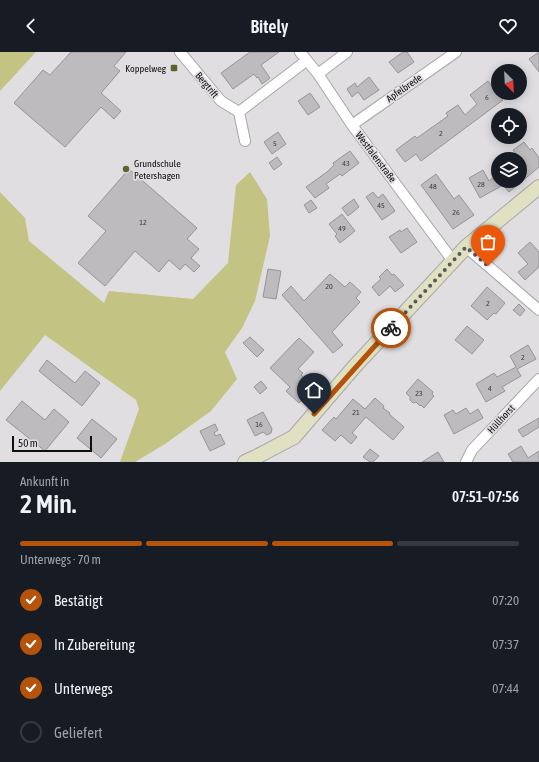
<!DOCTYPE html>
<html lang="de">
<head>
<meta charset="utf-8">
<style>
  :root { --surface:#171b24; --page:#242831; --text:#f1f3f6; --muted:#9ea1a6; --line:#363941; --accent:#b45309 }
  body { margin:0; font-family:"Asap Condensed",sans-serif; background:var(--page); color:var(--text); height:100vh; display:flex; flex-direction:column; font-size:15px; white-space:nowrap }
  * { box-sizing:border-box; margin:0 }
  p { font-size:13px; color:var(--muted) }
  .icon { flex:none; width:22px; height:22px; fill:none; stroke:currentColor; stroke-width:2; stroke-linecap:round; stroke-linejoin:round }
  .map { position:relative; height:410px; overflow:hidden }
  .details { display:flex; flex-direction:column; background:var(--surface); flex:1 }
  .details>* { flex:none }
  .needle { width:26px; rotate:156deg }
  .fabs { position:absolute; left:491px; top:12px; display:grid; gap:8px }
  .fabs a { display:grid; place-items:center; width:36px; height:36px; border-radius:50%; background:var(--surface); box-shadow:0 2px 10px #0003; font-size:20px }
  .scale { position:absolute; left:12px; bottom:10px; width:80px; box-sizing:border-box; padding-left:4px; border:2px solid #111011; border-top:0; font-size:11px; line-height:14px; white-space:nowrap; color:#111011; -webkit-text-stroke:3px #e1dee2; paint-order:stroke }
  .pin { position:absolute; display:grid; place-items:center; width:34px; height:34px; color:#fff; margin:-41px -17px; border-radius:50% 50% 50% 0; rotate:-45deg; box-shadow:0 0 4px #0007 }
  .pin .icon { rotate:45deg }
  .courier { position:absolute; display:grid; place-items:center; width:40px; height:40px; margin:-20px; border:3px solid #b45309; border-radius:50%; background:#fff; color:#222; box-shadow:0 1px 5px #0007 }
  .head em { font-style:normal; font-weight:600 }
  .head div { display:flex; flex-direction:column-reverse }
  .head { display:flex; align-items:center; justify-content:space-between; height:68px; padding:0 20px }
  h1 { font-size:26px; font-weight:600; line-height:30px }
  .bar { display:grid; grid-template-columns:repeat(4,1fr); gap:6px 4px; align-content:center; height:48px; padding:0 20px }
  .bar i { height:5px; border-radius:3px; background:var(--line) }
  .bar .current { background:var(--accent) }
  .bar p { grid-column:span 4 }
  ol { padding:0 20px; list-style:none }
  li { display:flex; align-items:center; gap:12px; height:44px }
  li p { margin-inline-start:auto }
  li .icon { padding:4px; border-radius:50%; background:var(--accent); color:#fff; stroke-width:4 }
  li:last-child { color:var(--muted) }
  li i { width:22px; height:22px; border:2px solid var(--line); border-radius:50% }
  header { display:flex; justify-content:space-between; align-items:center; height:52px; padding:0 20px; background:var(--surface); font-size:18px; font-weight:600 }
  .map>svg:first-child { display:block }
  .green { fill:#c3c384 }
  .building { fill:#bebbbe; stroke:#979498 }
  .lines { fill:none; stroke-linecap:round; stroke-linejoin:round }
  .street-casing { stroke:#a8a6a9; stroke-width:12 }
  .secondary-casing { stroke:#a8a6a9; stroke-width:16 }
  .street { stroke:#fff; stroke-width:10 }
  .secondary { stroke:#e0e0c2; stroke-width:14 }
  .done { stroke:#5a585a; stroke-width:4; stroke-dasharray:0 7.2 }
  .route { stroke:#b45309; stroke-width:5 }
  .poi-dot { fill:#62622f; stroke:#e1dee2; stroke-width:1.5 }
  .labels { text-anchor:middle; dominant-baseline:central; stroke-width:3.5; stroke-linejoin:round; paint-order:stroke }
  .number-label { font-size:8px; fill:#3c3b3c }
  .poi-label { font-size:10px; fill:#111011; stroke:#e1dee2; text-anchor:end }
  .street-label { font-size:10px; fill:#111011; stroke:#e1dee2 }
</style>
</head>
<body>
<header><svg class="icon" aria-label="back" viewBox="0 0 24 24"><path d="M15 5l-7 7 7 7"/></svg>Bitely<svg class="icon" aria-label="heart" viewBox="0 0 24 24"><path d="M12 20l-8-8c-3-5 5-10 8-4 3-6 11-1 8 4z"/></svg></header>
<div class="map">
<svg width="539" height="410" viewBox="0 0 539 410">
  <rect width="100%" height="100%" fill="#e1dee2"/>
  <path class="green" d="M0,0h36l-36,39z
    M250,120l17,27 3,37 -15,65 -13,27 -17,24 12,27 -26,32 -46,33 -30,18h-15l19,-53 -3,-9 -91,-65 -45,56v-199l25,26 4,23 75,62 5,-12 84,8 35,-36 8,-78z"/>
  <path class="building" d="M71,0h55l-12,14 6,5 -19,22 20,18 -7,8 -13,-12 -36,40 -51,-44 29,-33 7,5z
    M250,0h29l-18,13 9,13 -8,6 -4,-7 -1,1 -3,-4 -21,15 -12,-16z
    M403,0h4l7,10 -16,11 -9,-11z
    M539,0v20l-10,-13z
    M369,25l10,13 -15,10 -6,-8 -6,5 -5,-8 8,-6 2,4z
    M488,29l15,19 -82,61 -5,-7 -11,8 -9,-12 19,-14 2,2 31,-22 -2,-3 12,-8 7,10 12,-11 -7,-9z
    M310,41l10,14 -12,8 -10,-14z
    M278,80l8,12 -14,10 -8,-12z
    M524,90l6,8 2,-2 7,10v9l-30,25 -6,-7 -23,13 -11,-20 14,-8 6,11 9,-7v7h22l1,-21 -8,-10z
    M350,99l9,12 -17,13 -2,-2 -14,10 3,4 -14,10 -9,-11 21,-15 7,-7 -1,-2z
    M277,105l5,7 -8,6 -5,-7z
    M129,117l68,59 -10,11 12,10 -8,9 9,8 -6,6 -9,-8 -5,6 -11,-10 -10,12 -24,-21 -30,35 -27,-23 28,-32 -18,-15z
    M436,122l18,25 5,-4 15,20 -21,14 -32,-44z
    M373,140l5,6 5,-4 12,17 -13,9 -16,-23z
    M354,147l5,8 -11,9 -6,-8z
    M311,148l6,8 -8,5 -5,-8z
    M342,162l13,17 -15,12 -5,-7 2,-2 -8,-10z
    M407,176l10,14 -16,11 -12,-16 11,-7 1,2z
    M530,190l9,10v15l-14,13 -7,-8 10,-8 -10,-11z
    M268,217l13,2 -5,28 -13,-2z
    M387,217l5,6 2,-1 10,11 -9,7 -5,-6 -11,10 -7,-9 9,-8 -2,-2z
    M330,222l15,13 5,-5 11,10 -5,6 4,4 -28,30 11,13 -10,8 -51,-58 9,-9 13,15z
    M487,235l18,16 -9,11 -2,-1 -7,7 -16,-14z
    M519,252l6,6 -5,6 -7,-6z
    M467,274l17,14 -12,14 -17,-14z
    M250,285l14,13 -7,7 -14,-14z
    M299,286l15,14 -16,17 5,4 -2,2 13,12 -15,16 -13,-12 4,-4 -20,-19z
    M528,293l8,14 -19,10 4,7 -19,11 3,4 -19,11 -10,-18 18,-11 3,4 19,-10 -6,-11z
    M47,308l28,23 10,-12 15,12 -18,23 -43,-35z
    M418,327l15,13 -1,2 2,2 -10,12 -3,-3 -1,1 -4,-4 -3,1 -3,-3v-3l-4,-4z
    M261,329l6,7 -7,6 -6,-7z
    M375,346l9,8 -1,2 7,5 -1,1 15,13 -11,13 -27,-23 -14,16 5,4 -6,7 -10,-9 -6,6 -13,-11 12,-13 2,2 17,-20 12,10z
    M22,349l23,19 9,-11 15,13 -24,29 -39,-31z
    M466,356l4,6 8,-5 5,9 -29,16 -10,-19 9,-5 3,4z
    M263,360l9,17 -1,4 -4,2 -4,-3 -8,4 -8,-16z
    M539,366v9l-16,10 -5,-7z
    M92,367l25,20 -16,19 -24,-20z
    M215,372l3,6 -4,3 2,3 4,-2 5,10 -15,7 -10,-20z
    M521,394l7,12 11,-7v11h-26l-5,-8z
    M370,397l9,7 -6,6h-3l-7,-5z
    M438,400l6,10h-22z"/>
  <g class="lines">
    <defs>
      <path id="street" d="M180,0l41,49 18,11 6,29
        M300,0l18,22 34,51 101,136
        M318,22l29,-22
        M239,60l67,-51
        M352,73l104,-73
        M466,195l73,63
        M466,410l6,-12 67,-71"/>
      <path id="secondary" d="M245,410l11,-5 38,-20 61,-71 111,-119 73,-60"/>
    </defs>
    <use href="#street" class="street-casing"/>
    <use href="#secondary" class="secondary-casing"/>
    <use href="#street" class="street"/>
    <use href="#secondary" class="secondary"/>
  </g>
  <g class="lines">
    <path class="done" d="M391,276l75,-81 22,19"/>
    <path class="route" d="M314,362l77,-86"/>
  </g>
  <g class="poi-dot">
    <rect x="170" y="12" width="8" height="8" rx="2"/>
    <circle cx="126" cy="117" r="4"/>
  </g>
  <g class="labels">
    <g class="number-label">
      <text x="487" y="45">6</text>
      <text x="441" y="81">2</text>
      <text x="275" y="91">5</text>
      <text x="346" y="111">43</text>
      <text x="481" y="132">28</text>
      <text x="433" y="134">48</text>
      <text x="381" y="153">45</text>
      <text x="456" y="160">26</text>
      <text x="143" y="170">12</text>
      <text x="342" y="176">49</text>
      <text x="329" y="234">20</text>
      <text x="488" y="251">2</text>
      <text x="523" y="305">2</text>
      <text x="490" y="336">4</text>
      <text x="419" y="341">23</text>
      <text x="356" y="360">21</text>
      <text x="259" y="372">16</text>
    </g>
    <g class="poi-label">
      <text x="166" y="16">Koppelweg</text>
      <text x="134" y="111" text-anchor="start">Grundschule<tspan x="134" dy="12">Petershagen</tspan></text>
    </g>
    <g class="street-label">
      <text transform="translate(207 33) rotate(50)">Bergtrift</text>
      <text transform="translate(404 36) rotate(-35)">Apfelbrede</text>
      <text transform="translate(376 105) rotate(53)">Westfalenstraße</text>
      <text transform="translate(501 367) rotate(-47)">Hüllhorst</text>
    </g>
  </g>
</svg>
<div class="fabs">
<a><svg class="needle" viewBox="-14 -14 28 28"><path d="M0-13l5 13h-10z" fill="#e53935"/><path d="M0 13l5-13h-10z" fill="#9ea1a6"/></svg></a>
<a><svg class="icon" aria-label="locate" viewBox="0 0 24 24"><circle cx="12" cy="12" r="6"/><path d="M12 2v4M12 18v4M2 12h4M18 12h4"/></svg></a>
<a><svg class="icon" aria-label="layers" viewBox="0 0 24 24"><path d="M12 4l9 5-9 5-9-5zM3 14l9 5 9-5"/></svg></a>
</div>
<div class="scale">50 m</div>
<div class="pin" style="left:488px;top:214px;background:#ea580c"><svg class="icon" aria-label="bag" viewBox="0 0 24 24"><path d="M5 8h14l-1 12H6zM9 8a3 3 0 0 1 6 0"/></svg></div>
<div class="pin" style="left:314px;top:362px;background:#1f2937"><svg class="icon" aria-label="home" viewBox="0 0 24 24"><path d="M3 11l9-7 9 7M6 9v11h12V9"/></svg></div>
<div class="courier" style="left:391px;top:276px"><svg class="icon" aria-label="bike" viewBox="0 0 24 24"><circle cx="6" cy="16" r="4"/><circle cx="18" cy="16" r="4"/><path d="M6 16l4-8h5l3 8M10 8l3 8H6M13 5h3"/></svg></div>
</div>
<section class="details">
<div class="head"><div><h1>2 Min.</h1><p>Ankunft in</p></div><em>07:51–07:56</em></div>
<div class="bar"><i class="current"></i><i class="current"></i><i class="current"></i><i></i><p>Unterwegs · 70 m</p></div>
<ol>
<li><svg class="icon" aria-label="check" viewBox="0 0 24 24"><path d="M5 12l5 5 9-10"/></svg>Bestätigt<p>07:20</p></li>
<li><svg class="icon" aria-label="check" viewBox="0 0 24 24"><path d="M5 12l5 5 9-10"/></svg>In Zubereitung<p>07:37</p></li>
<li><svg class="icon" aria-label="check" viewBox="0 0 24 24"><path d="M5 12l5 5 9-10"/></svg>Unterwegs<p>07:44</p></li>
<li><i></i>Geliefert</li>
</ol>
</section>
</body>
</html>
